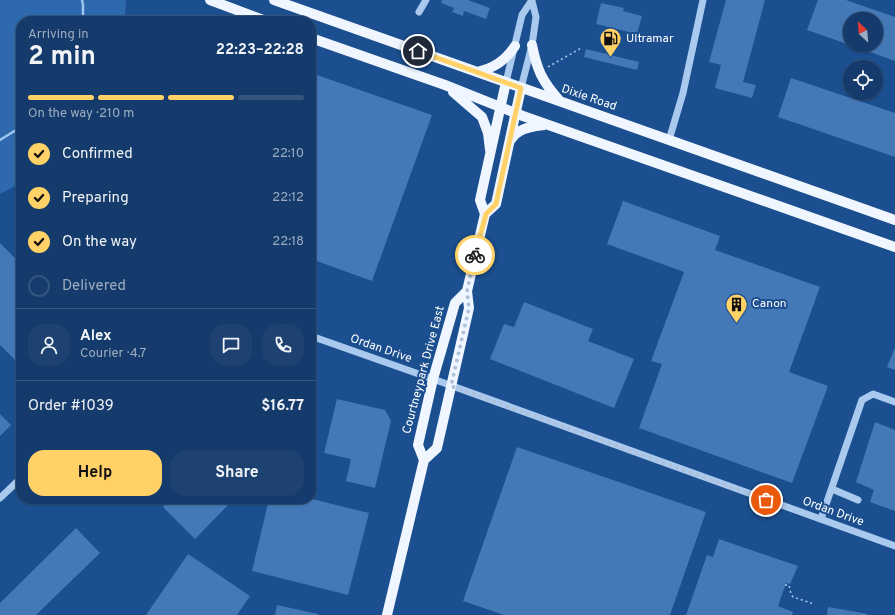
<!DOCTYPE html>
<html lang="en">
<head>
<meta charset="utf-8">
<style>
  :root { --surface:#143b6b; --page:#1d4271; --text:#f1f3f6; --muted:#9dadc1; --line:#33557e; --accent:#ffd166 }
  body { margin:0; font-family:Overpass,sans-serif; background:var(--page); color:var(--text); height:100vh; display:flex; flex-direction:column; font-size:15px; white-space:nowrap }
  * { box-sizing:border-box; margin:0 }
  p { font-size:13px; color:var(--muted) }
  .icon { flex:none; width:22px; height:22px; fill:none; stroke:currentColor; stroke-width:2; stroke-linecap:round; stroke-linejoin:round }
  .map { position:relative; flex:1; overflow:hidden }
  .sheet { position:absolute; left:16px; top:16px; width:300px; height:488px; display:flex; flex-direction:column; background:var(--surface); border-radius:16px; box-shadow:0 1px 3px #0004,0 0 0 1px var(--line) }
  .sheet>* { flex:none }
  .needle { width:26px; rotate:334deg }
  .controls { position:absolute; left:843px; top:12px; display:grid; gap:8px }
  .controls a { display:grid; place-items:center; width:40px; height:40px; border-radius:50%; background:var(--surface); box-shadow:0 1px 3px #0004,0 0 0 1px var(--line); font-size:20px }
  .pin { position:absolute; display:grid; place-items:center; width:34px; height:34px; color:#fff; margin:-17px; border:2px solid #fff; border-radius:50%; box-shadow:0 1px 4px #0007 }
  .courier { position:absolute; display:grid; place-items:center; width:40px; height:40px; margin:-20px; border:3px solid #ffd166; border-radius:50%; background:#fff; color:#222; box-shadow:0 1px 5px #0007 }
  .head em { font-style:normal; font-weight:700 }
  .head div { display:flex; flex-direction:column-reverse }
  .head { display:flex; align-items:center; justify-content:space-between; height:68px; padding:0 12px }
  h1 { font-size:26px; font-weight:700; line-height:30px }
  .bar { display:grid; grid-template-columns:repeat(4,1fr); gap:6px 4px; align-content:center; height:48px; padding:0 12px }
  .bar i { height:5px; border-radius:3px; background:var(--line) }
  .bar .on { background:var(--accent) }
  .bar p { grid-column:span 4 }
  .line { display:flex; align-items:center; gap:10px; padding:0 12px; border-top:1px solid var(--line) }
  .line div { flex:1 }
  .round { display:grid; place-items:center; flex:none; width:42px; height:42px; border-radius:16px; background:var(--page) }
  ol { padding:0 12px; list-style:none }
  li { display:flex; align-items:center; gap:12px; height:44px }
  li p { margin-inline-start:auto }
  li .icon { padding:4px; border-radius:50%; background:var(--accent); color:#111; stroke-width:4 }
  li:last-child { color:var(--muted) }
  li i { width:22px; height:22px; border:2px solid var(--line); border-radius:50% }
  .cta { display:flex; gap:8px; margin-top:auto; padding:8px 12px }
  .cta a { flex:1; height:46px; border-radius:16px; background:var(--accent); color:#111; font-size:16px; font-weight:700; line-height:46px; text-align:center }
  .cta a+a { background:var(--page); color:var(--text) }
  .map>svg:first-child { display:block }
  .green { fill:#2e69ad }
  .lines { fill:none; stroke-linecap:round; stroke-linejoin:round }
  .stream { stroke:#9cc4f0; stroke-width:2.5 }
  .building { fill:#4478b7 }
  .path { stroke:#a9c9ee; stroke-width:1.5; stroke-dasharray:2 3; stroke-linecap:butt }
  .minor { stroke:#a9c9ee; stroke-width:7 }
  .major { stroke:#f0f6ff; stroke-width:10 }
  .done { stroke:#afc1d8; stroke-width:4; stroke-dasharray:0 7.2 }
  .route { stroke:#ffd166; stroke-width:5 }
  .labels { text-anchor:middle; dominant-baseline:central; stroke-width:4; stroke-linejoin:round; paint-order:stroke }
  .poi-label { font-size:12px; fill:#fff; stroke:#1b4f8f; text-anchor:start }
  .street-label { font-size:12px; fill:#fff; stroke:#1b4f8f }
</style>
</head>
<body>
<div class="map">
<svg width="895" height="615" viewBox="0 0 895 615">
  <rect width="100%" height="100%" fill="#1b4f8f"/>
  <path class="green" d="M0,0h126l-1,21h-104v162l-21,11z"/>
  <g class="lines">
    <path class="stream" d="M82,0l1,5v16
      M0,140l21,-13"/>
  </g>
  <path class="building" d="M442,0h26l22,8 -4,11 -22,-8 -1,5 -11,-4 2,-4 -13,-5z
    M726,0h39l-22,82 13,3 -4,13 -37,-10 6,-23 -12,-3z
    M818,0h28l49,17v44l-44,-16h25v-26h-26v26l-43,-15z
    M601,3l23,5 -1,3 19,5 -5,18 -41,-10z
    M586,49l53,13 -2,8 -53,-13z
    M311,73l121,42 -60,166 -61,-22z
    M791,78l104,35v44l-117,-40z
    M623,201l97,35 -5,14 105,37 -31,85 39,14 -36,97 -153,-55 23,-64 -11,-3 33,-89 -77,-28z
    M0,243l21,21v102l-21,-21z
    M524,302l69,27 -5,12 46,18 -20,49 -124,-49 14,-35 10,3z
    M895,347v23l-8,-3z
    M337,399l48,11 6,11 -16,67 -29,-7 5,-22 -27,-6z
    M0,414l11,11 -11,11z
    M875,422l20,8v81l-25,-9 4,-12 -18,-8z
    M517,447l189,65 -36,103h-166l-41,-14z
    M170,499h64l-39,40 -32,-32z
    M269,499h43l57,14 -21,82 -96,-24z
    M76,528l24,25 -64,62h-36v-12z
    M719,539l79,27 -8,18 -4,-1 -8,23 15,6 -1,3h-106l21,-60 6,2z
    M188,554l62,42 -13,19h-91z
    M277,605l41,9v1h-43z
    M828,607l40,7 -1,1h-40z"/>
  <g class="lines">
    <path class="path" d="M548,67l33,-19
      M785,585h4l2,9 2,3 21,7"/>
    <path class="minor" d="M419,12l7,-12
      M506,82l16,-67 10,-15
      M521,88l11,-43 4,-28 -4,-16
      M669,140l14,-47 20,-93
      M311,336l122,43 462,167
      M832,489l26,11
      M0,498l21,-20
      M821,519l41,-119 11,-6 22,8"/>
    <path class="major" d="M210,0l56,21
      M274,0l621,220
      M311,38l134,47 78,31 372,131
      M532,45c5,25 10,36 27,55
      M477,72c17,-4 28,-11 38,-26
      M453,92l29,25 6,16 2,17
      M510,141c8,-13 20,-14 34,-16
      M485,214l-5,-14 26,-118
      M424,460l-6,-15 15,-66 22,-76 12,-12
      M387,615l37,-155 13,-12 32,-140 -2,-17 18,-77 11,-10 25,-116"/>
  </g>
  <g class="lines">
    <path class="done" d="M475,255l-8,36 2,17 -18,78 315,114"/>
    <path class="route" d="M418,51l103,37 -25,116 -10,10 -11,41"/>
  </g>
  <defs>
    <symbol id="fuel-pin" viewBox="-11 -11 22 30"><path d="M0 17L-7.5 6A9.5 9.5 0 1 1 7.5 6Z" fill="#ffd166" stroke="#1b4f8f"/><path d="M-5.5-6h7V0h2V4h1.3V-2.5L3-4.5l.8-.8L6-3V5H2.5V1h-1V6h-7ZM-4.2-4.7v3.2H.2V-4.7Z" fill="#111"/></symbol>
    <symbol id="building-pin" viewBox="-11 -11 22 30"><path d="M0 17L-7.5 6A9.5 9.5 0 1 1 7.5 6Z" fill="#ffd166" stroke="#1b4f8f"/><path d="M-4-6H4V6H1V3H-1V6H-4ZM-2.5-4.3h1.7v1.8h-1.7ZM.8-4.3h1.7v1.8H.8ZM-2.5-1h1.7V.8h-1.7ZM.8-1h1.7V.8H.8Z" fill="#111"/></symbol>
  </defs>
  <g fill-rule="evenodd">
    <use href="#fuel-pin" x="598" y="26" width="25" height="34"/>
    <use href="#building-pin" x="724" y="292" width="25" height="34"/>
  </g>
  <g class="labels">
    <g class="poi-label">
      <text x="626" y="39">Ultramar</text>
      <text x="752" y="304">Canon</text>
    </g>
    <g class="street-label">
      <text transform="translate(589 98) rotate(19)">Dixie Road</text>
      <text transform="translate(381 349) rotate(19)">Ordan Drive</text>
      <text transform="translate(424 370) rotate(-75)">Courtneypark Drive East</text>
      <text transform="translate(833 512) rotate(20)">Ordan Drive</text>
    </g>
  </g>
</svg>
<div class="controls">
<a><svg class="needle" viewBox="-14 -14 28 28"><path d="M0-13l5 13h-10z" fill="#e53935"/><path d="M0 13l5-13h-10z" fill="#9dadc1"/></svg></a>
<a><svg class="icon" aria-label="locate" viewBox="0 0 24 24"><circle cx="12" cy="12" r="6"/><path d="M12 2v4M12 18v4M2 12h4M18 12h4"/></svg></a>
</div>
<div class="pin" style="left:766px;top:500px;background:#ea580c"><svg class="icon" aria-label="bag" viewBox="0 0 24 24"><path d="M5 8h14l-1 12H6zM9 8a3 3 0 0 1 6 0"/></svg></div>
<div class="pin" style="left:418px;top:51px;background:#1f2937"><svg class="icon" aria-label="home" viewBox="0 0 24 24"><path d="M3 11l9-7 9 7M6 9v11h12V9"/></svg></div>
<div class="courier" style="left:475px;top:255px"><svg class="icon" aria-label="bike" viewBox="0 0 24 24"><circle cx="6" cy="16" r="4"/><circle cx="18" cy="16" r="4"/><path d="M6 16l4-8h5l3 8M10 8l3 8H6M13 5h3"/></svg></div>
<section class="sheet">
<div class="head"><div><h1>2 min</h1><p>Arriving in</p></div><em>22:23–22:28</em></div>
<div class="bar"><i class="on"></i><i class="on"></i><i class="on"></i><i></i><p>On the way · 210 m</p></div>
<ol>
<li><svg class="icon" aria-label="check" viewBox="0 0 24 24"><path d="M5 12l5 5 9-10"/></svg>Confirmed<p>22:10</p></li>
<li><svg class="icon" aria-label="check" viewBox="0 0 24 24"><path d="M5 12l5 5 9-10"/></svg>Preparing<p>22:12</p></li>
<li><svg class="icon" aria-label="check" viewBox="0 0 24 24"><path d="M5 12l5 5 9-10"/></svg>On the way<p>22:18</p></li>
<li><i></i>Delivered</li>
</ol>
<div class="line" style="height:72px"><a class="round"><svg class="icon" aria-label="person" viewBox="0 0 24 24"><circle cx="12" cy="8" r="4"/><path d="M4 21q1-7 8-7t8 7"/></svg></a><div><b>Alex</b><p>Courier · 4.7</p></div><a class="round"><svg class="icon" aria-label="chat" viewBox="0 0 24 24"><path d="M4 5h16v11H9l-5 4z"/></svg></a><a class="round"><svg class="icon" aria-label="phone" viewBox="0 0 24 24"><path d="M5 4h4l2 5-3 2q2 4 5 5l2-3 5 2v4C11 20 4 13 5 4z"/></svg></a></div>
<div class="line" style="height:52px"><div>Order #1039</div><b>$16.77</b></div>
<div class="cta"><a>Help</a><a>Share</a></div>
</section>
</div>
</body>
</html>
